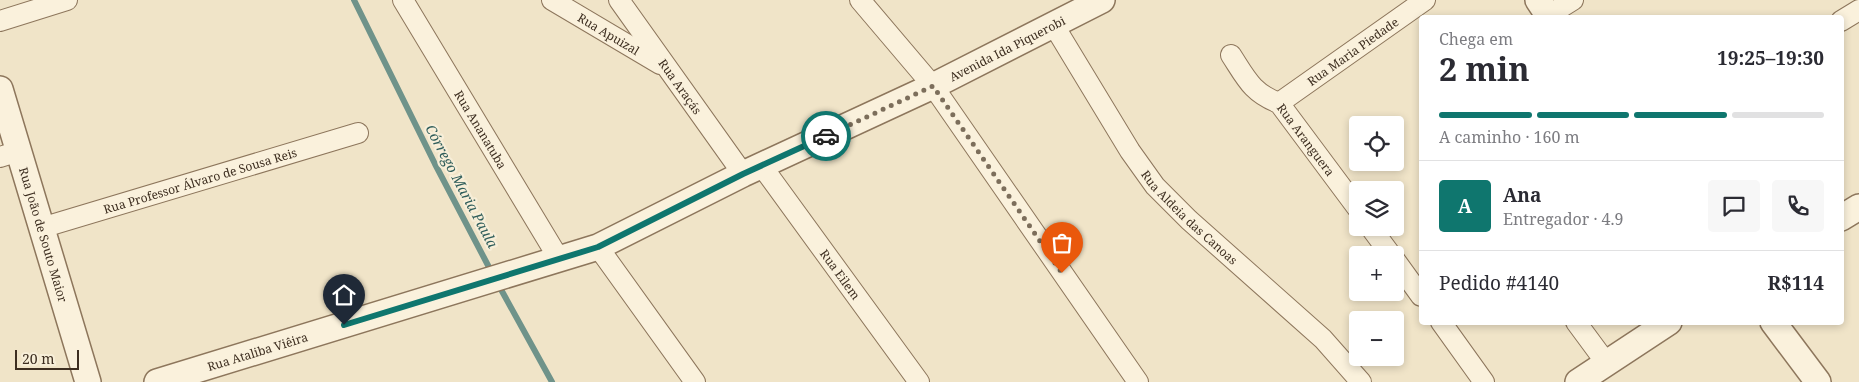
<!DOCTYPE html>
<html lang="pt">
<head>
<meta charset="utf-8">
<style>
  :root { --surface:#fff; --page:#f7f7f7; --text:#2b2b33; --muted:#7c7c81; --line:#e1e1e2; --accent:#0f766e }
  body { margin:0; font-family:"Noto Serif",serif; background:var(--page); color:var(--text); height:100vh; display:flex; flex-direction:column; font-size:19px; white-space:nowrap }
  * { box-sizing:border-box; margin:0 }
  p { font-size:16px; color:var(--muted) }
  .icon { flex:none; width:28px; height:28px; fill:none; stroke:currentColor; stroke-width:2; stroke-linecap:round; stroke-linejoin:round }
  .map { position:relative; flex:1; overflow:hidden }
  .sheet { position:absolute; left:1419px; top:15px; width:425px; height:310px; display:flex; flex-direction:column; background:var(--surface); border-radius:5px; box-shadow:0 2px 8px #0003 }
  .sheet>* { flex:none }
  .buttons { position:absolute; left:1349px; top:116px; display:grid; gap:10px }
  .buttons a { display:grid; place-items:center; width:55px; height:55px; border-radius:5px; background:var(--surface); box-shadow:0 2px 8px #0003; font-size:25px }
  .scale { position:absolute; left:15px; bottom:12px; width:64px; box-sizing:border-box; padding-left:5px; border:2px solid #3d2e20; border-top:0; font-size:14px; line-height:18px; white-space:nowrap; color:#3d2e20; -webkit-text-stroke:4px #f7eed8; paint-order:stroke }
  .pin { position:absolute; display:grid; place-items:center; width:42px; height:42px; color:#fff; margin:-51px -21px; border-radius:50% 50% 50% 0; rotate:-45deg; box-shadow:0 0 5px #0007 }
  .pin .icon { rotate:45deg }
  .courier { position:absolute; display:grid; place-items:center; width:50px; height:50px; margin:-25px; border:4px solid #0f766e; border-radius:50%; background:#fff; color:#222; box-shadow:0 1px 6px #0007 }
  .summary em { font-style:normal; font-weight:700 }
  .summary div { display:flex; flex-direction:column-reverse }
  .summary { display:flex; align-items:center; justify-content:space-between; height:85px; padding:0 20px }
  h1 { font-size:32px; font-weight:700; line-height:38px }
  .bar { display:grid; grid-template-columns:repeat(4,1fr); gap:8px 5px; align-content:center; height:60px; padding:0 20px }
  .bar i { height:6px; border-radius:4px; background:var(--line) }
  .bar .selected { background:var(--accent) }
  .bar p { grid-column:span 4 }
  .line { display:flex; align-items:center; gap:12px; padding:0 20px; border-top:1px solid var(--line) }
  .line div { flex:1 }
  .round { display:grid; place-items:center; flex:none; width:52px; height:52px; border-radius:5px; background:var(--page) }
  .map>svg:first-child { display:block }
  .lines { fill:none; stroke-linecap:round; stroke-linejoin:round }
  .stream { stroke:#6f938a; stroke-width:6 }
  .minor-casing { stroke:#8d765c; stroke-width:22 }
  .tertiary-casing { stroke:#8d765c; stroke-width:28 }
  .minor { stroke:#faf1dc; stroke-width:20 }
  .tertiary { stroke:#faf1dc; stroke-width:25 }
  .done { stroke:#7c6e5b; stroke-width:5; stroke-dasharray:0 9 }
  .route { stroke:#0f766e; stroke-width:6 }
  .labels { text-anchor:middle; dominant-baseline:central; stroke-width:4.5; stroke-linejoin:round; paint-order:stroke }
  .street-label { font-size:12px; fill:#3d2e20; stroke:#f7eed8 }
  .water-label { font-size:14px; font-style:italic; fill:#2f5d5a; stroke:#f7eed8 }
</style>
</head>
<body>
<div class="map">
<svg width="1859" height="382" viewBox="0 0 1859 382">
  <rect width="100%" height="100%" fill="#f0e4c8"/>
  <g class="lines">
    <path class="stream" d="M354,0l81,164 57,109
      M498,284l54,98"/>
    <defs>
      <g id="minor">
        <path id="s1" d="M403,0l156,259"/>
        <path id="s2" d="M552,0l108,64"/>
        <path id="s3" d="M619,0l124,174"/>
        <path d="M860,0l73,86 205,296"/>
        <path d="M1549,15l24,-15"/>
        <path d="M0,21l67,-21"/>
        <path d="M1841,21l18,-11"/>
        <path id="s4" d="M1053,24l77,127 25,35 34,34 134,119 38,43"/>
        <path id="s5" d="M1231,55c15,23 21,38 48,48l79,106"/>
        <path id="s6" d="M1279,103l146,-103"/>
        <path d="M0,157l19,-6"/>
        <path id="s7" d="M761,165l158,217"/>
        <path id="s8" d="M41,228l317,-95"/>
        <path d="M1371,228l20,27"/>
        <path d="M598,247l97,135"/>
        <path d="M1395,260l26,36"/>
        <path d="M1441,322l43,60"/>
        <path d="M1576,322l31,42"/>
      </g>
      <g id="tertiary">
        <path d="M1538,0l12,18"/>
        <path id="s9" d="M0,89l88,293"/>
        <path d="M1841,218l18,-11"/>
        <path d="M1773,322l45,60"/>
        <path id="s10" d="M157,382l441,-135 145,-73 190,-88 169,-86"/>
        <path d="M1578,382l91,-60"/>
      </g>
    </defs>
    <use href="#minor" class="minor-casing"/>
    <use href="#tertiary" class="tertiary-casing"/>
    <use href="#minor" class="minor"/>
    <use href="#tertiary" class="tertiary"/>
  </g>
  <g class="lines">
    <path class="done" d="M826,136l107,-50 129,187"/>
    <path class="route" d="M344,325l254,-78 145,-73 83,-38"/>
  </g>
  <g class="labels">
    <g class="street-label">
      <text stroke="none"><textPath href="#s2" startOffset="66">Rua Apuizal</textPath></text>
      <text stroke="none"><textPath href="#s10" startOffset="916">Avenida Ida Piquerobi</textPath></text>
      <text stroke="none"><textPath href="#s6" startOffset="90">Rua Maria Piedade</textPath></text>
      <text stroke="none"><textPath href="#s3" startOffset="106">Rua Araçás</textPath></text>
      <text stroke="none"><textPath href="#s1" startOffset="151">Rua Ananatuba</textPath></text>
      <text stroke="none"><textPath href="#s5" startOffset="115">Rua Aranguera</textPath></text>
      <text stroke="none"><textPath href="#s8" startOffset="166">Rua Professor Álvaro de Sousa Reis</textPath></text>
      <text stroke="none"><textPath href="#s4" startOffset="238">Rua Aldeia das Canoas</textPath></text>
      <text stroke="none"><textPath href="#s9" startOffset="152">Rua João de Souto Maior</textPath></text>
      <text stroke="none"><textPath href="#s7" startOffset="135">Rua Eilem</textPath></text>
      <text stroke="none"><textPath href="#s10" startOffset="105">Rua Ataliba Viêira</textPath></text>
    </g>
    <g class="water-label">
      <text transform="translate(462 186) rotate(62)">Córrego Maria Paula</text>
    </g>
  </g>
</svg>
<div class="buttons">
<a><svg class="icon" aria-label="locate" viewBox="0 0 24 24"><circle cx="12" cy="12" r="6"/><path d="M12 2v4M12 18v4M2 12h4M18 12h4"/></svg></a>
<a><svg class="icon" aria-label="layers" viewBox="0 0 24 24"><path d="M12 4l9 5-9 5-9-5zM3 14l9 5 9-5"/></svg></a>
<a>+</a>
<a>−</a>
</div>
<div class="scale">20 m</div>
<div class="pin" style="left:1062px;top:273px;background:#ea580c"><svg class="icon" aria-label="bag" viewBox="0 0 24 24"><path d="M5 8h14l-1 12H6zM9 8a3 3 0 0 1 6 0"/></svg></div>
<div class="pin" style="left:344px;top:325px;background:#1f2937"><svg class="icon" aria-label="home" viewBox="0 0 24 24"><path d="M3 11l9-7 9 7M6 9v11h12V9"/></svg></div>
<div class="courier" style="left:826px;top:136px"><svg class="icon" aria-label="car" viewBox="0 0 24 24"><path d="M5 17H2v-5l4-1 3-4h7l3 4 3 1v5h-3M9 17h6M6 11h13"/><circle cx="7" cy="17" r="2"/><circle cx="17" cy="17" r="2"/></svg></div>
<section class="sheet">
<div class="summary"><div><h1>2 min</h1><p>Chega em</p></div><em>19:25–19:30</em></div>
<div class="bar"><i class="selected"></i><i class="selected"></i><i class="selected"></i><i></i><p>A caminho · 160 m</p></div>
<div class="line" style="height:90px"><b class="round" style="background:var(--accent);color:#fff">A</b><div><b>Ana</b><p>Entregador · 4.9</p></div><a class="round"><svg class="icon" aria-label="chat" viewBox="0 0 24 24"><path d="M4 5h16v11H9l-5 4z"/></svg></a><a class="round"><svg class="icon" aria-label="phone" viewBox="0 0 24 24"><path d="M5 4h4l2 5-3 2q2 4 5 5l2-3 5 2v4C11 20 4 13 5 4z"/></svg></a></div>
<div class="line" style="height:65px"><div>Pedido #4140</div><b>R$114</b></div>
</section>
</div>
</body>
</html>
